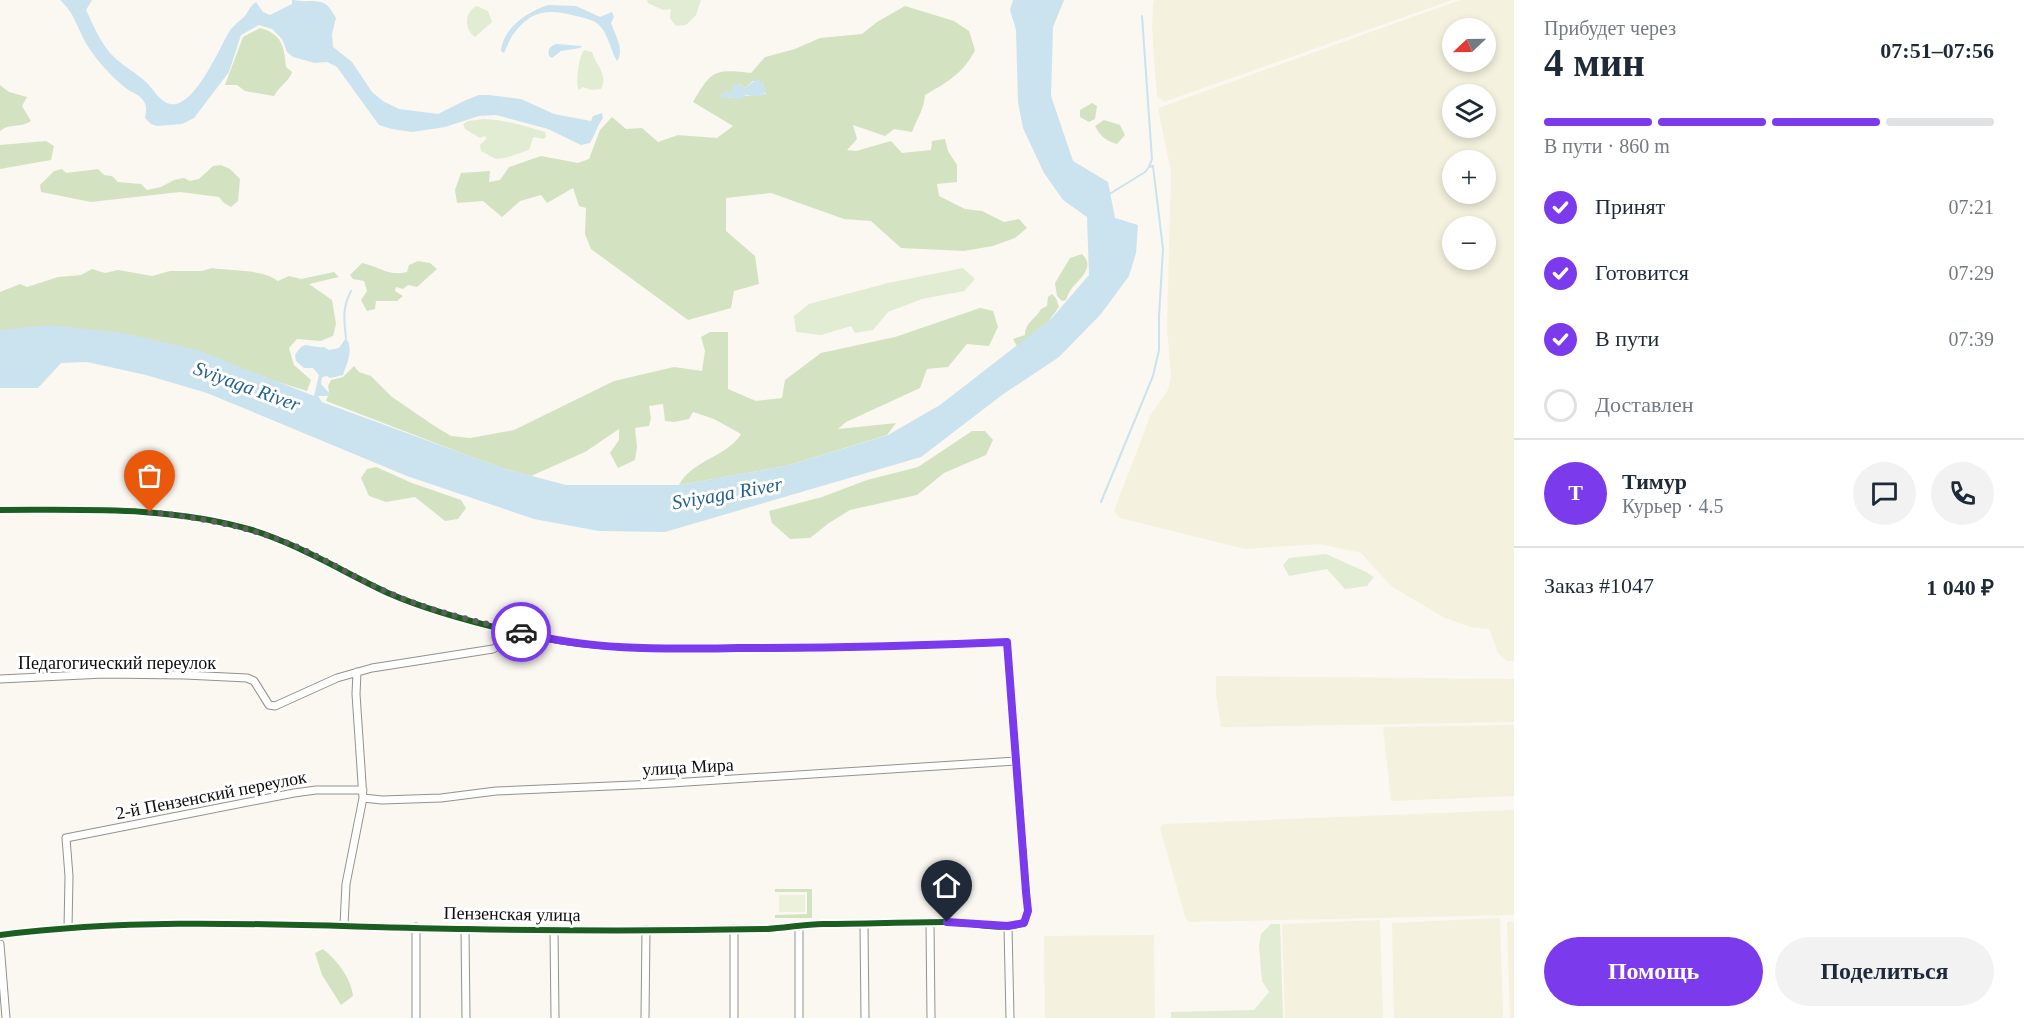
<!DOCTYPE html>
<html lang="ru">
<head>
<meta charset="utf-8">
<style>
  :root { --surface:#fff; --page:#f2f2f3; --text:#1f2937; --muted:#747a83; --line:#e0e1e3; --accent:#7c3aed }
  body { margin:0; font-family:Georgia,serif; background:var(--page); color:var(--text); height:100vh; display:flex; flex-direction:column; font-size:22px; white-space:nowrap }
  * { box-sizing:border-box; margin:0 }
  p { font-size:20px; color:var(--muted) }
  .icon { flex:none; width:33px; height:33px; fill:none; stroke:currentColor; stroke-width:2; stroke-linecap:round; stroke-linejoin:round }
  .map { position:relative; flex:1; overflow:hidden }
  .drawer { display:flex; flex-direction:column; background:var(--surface); width:510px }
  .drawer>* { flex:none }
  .needle { width:39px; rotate:248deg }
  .tools { position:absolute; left:1442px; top:18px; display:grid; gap:12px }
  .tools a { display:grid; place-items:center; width:54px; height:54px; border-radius:50%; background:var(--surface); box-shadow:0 3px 9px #0003; font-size:30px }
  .pin { position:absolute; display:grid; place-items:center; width:51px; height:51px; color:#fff; margin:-62px -26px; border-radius:50% 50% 50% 0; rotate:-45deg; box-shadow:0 0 6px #0007 }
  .pin .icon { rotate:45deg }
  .courier { position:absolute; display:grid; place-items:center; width:60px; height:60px; margin:-30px; border:4px solid #7c3aed; border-radius:50%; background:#fff; color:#222; box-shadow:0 2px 8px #0007 }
  .overview em { font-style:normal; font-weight:800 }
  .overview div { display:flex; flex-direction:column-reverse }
  .overview { display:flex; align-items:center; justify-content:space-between; height:102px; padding:0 30px }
  h1 { font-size:39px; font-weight:800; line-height:45px }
  .bar { display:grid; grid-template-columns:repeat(4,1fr); gap:9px 6px; align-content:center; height:72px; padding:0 30px }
  .bar i { height:8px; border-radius:4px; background:var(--line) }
  .bar .active { background:var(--accent) }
  .bar p { grid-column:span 4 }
  .line { display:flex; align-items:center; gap:15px; padding:0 30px; border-top:2px solid var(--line) }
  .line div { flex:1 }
  .round { display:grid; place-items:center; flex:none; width:63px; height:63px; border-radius:32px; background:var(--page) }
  ol { padding:0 30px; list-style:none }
  li { display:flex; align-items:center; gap:18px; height:66px }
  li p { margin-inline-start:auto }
  li .icon { padding:6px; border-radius:50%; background:var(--accent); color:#fff; stroke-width:4 }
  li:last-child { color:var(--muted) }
  li i { width:33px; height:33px; border:3px solid var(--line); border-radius:50% }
  .primary-button { display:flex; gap:12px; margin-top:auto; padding:12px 30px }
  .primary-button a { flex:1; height:69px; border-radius:36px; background:var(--accent); color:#fff; font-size:24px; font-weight:800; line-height:69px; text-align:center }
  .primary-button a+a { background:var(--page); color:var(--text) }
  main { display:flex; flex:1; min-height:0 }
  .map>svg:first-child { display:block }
  .farmland { fill:#f4f2de; fill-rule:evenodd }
  .green { fill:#e2ecd2 }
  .forest { fill:#d3e3c1; fill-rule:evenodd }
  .pitch { fill:#ecf1dc }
  .water { fill:#cbe2ef }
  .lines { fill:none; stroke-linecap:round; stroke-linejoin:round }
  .stream { stroke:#cbe2ef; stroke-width:2 }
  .street-casing { stroke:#93928f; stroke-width:9 }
  .street { stroke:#fefefd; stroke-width:7 }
  .cycleway-casing { stroke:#fff; stroke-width:10 }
  .cycleway { stroke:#1b5e20; stroke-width:6 }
  .done { stroke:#5f5f5c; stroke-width:6; stroke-dasharray:0 10.8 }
  .route { stroke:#7c3aed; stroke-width:8 }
  .labels { text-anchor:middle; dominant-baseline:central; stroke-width:6; stroke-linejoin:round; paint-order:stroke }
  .street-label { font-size:18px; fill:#0c0c0c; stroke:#fff }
  .water-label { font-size:20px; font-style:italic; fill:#245f8f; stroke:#fff }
</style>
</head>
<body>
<main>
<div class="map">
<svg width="1514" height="1018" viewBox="0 0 1514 1018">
  <rect width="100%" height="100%" fill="#faf8f0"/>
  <path class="farmland" d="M1155,0h297l-288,102 -7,-6 -1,-11 -4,-58 1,-24z
    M1460,0h54v661h-7l-9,-8 -9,-24 -19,-2 -27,-10 -52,-31 -30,-33 -41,-9 -75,5 -125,-31 -6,-7 37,-97 17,-24 3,-13 -4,-50 4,-155 -13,-64zM1452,28h33v34h-33zM1452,94h33v34h-33zM1485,160v34h-33v-34zM1485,226v34h-33v-34z
    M1216,676l298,3v43l-293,5 -5,-31z
    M1514,725v71l-123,5 -8,-74z
    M1514,810v105l-325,7 -4,-6 -25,-88 4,-4z
    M1500,918l3,100h-109l-2,-95z
    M1380,920l3,98h-98l-3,-94z
    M1514,921v97h-4l-3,-96z
    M1154,935l1,83h-110l-1,-82z"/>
  <path class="green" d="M647,0h54l-5,15 -10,10 -10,1 -6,-8 1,-9 -8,1 -15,-7z
    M477,6l11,5 4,11 -17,15c-11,-8 -11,-25 2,-31z
    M584,50l8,2c3,12 17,23 9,37l-10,1 -8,-3 -4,3 -1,-2c-2,-10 1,-32 6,-38z
    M484,119c21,1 41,7 61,13l1,5 -3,2 -8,-2 -2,1 -4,12 -24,8 -9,1 -15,-8 -1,-6 6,-6 -1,-3 -5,2 -15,-9 -2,-5 5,-3z
    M963,268l12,11 -11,12 -42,8 -34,13 -15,18 -18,3 -4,-7 -30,9 -25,-3 -2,-16 15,-12 79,-21z
    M1326,554l40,18 8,5 -7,9 -22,3 -18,-20 -38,7 -6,-11 6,-7z
    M1271,924h9l3,94h-112v-6l83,-2 15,-18 -7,-11 -3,-35 2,-12z"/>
  <path class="forest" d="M905,6l49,15 15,10 6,19c-11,23 -29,33 -50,45 -1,15 -8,23 -13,37l-18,-3 -9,7 -32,-11 4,14 -10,11 9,1 35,-10 11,12 29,-3 1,-9 13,-2 3,12 9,14v17l-20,2 2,12 26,13 17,2 22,11 15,-3 8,9 -12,10 -22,8 -29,5 -63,-3 -30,-27 -27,-2 -73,-26 -45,5v33l29,25 4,28 -25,7 -3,17 -43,12 -97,-71 -6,-15 1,-26 -7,-2 -6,-18 -26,15 -6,-8 -21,6 -18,16 -19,-16 -26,2 -2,-13 6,-17 29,-2 -1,11 11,-2 9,-13 32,-11 37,7 11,-4 11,-29 12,-13 14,12 16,-1 16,14 20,-7 39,3 16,-12 -40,-24c19,-32 21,-33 58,-29l14,-16 30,-8 25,-11 42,-4 15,-12zM753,81l9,1 4,12 -43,4 -2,-2 7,-4 3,1 8,-9 6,4z
    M260,28c22,6 24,18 26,39l6,5c-3,10 -13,14 -18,24l-29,-5 -8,-6h-12l18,-48z
    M0,85l9,7 18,5 -5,9 9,15c-10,7 -21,2 -31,10z
    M1092,103l5,3 -2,13 -6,3 -9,-5v-7z
    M1104,120l16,5 5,10 -8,9c-11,-3 -17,-8 -22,-18z
    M46,141l8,5 -3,14 -51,9v-24z
    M221,165l9,4 10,10 -2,22 -7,6 -7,-4 -5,-6 -39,-5 -89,10 -50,-10 -1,-7 14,-14 8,-2 4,4 32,-4 6,6 8,1 6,6 23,2 6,6 14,-3 13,-7 10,-2 6,3 9,-2 14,-13z
    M1082,254c15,14 -5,26 -12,37 -2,3 -3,6 -4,9l-4,1 -5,-5 -2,-13 15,-25z
    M418,261l12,2 7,6 -20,18 -9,-2 -5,4 -7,-2 -1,4 8,5 -6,5h-21l-1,8 -8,2 -6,-11 6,-9 -3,-10 -11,-2 -3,-4 12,-12c16,3 27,14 45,9l2,-7z
    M212,268c19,3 51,1 66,13l11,-5 12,3 33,-7 5,5 -30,7 23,16 4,24 -3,12 -12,5 -24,-2 -8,9 5,17 17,15 -4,11 -148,-46 -159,-10v-43l20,-8 7,3 31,-10 23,-2 11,-6 13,4 13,-3 34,6 18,-5h32z
    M1052,294l4,4 3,9 -16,22 -26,17 -4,-7 12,-4c0,-13 11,-16 16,-26l6,-3 1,-9z
    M980,308l13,3 5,16 -9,19 -22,-2 -19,23 -21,2 -7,19 -74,34 -8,7 58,-6 -9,12 -101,31 -107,19c13,-25 48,-28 62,-51l-27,-15 -21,-7 -4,7 -15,3 -9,-1 -2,-17 -14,2 2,12 -2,8 -14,2 2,19 -2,13 -17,8 -8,-15 9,-13v-11l-34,23 -54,24 -26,-7 -41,-15 -138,-53 3,-8 -1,-7 3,-6 12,-3 11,-11 5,6 12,4 21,21 41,28 18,11 19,2 44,-8 100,-49 60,-14 28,4 3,-20 -4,-14 9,-5h18v57l28,12 26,-3 3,-18 36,-27 74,-16z
    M972,431h13l8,9 -7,15 -42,18 -27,22 -67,15 -21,13 -19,15 -20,1 -18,-16 -3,-12 53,-14 45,-17 51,-13z
    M376,467l36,16 49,17 5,8 -8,11 -13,2 -30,-24 -29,5 -17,-6 -8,-18 6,-9z
    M775,889h37v29h-37v-3l32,-1v-22h-32z
    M323,949c14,11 28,29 30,47l-12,9 -19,-30 -7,-22z"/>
  <path class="pitch" d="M779,895h26v17h-26z"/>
  <path class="water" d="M60,0h32l-6,10c8,16 15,35 28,47 10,10 23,16 33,26 7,7 13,19 23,21 24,5 49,-55 59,-72 4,-7 10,-10 16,-16 4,-5 4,-9 11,-14l7,10 7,3 22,-11v-4c5,0 11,2 15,1 17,0 20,1 29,17l-4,16 1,13 19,15 20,30 11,9 16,8 39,5 28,-14 13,-5h10l32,4 33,15 37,7 2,-5 9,-3 1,5c-6,8 -8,17 -13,25l-9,2 -33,-16 -52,-14 -17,1 -34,11 -33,5 -20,-3 -13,-4 -42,-58 -10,-5 -12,1 -22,-6 -6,-5 -5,-13 -10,-10 -13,-4 -18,10 -12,37 -35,46 -12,6 -25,2 -6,-2 -6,-6c3,-13 0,-20 -13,-26 -13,-7 -35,-31 -43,-44 -11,-16 -13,-34 -29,-48z
    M1013,0h51l-11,27 -2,69 22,65 35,21 7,36 23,7 -2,28 -7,23 -28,38 -42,43 -57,38 -81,62 -256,75 -66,-1 -65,-12 -127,-43 -200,-83 -61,-18 -59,-13 -26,1 -23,25h-38v-58l50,-5 74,8 73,17 117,46 5,-21 -6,-7h-9l-8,-7 -1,-6c9,-14 10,-9 23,-8 10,1 2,-2 11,3l10,-2 7,-10c8,11 1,25 -3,37l-13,3 -3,-2 -5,1 -1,7 9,10 -3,2h-9l4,6 183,67 61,16h113l107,-19 102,-31 52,-30 111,-86 38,-44 -2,-58 -24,-17 -19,-27 -21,-45 -5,-26 -2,-72 -6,-20z
    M548,5l28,1 24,11 12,-5 2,5 -3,6c4,12 14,27 6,38 -7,-11 -8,-27 -19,-37 -6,-5 -18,-7 -26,-9 -26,-7 -44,-3 -60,21 -3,5 -5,11 -8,17l-3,-2c2,-23 26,-39 47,-46z
    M556,44l26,2 -2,2 -19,3 -9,7 -3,-2c-1,-7 0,-9 7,-12z
    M757,79l5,3 4,11 -9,3 -11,-1 -8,5 -8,-3 -7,2 -2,-3h-4l8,-3 2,-3 4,3 3,-8 5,-1 6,4z"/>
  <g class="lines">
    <path class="stream" d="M1142,16l10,143 -3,8
      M346,338c-2,-18 -4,-30 5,-47
      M1101,502l52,-126 6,-26v-33l4,-68 -10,-83 -4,1 -4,5 -37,23"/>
    <defs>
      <path id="street" d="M0,510c85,0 170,-4 252,20 48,15 91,42 136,63 43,19 103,34 149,44 66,14 134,12 201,12 90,-1 180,-3 269,-7l21,269 -4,12c-23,9 -53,-1 -77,-1 -41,0 -82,2 -124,2 -18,0 -37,4 -56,5 -99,2 -199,2 -299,0 -156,-2 -313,-14 -468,6
        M0,679l104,-5 81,1 62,3 7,3 15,24 6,1 62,-28 35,-10 121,-19 5,-3 5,-18
        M363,798l19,2 59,-2 55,-7 160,-7 360,-23
        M930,923l1,95
        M864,924l1,94
        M344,925l2,-41 17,-86 -7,-104 1,-22
        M1008,926l2,92
        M799,927v91
        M68,928l1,-52 -3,-38 228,-45 22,-3h47
        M465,929l1,89
        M554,930l1,88
        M0,944l6,74
        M416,1018v-91
        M645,1018l1,-88
        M734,1018v-89"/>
    </defs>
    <use href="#street" class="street-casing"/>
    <use href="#street" class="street"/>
    <defs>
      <path id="cycleway" d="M0,510c85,0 170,-4 252,20 48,15 91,42 136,63 43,19 103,34 149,44 66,14 134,12 201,12 90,-1 180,-3 269,-7l21,269 -4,12c-23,9 -53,-1 -77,-1 -41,0 -82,2 -124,2 -18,0 -37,4 -56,5 -99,2 -199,2 -299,0 -156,-2 -313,-14 -468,6"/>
    </defs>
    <use href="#cycleway" class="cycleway-casing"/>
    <use href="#cycleway" class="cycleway"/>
  </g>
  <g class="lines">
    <path class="done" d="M150,512c45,5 91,13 133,29 37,14 71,37 107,52 42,19 87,28 131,39"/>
    <path class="route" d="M521,632c71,19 144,17 217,16 90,0 180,-2 269,-6l19,250 2,19 -4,12 -16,3 -61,-4"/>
  </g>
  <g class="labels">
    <g class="street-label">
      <text x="117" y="663">Педагогический переулок</text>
      <text transform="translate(688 767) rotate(-3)">улица Мира</text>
      <text transform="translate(211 795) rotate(-11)">2-й Пензенский переулок</text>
      <text transform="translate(512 914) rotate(1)">Пензенская улица</text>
    </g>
    <g class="water-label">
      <text transform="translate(247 386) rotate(20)">Sviyaga River</text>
      <text transform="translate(727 493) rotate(-10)">Sviyaga River</text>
    </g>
  </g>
</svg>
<div class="tools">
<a><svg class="needle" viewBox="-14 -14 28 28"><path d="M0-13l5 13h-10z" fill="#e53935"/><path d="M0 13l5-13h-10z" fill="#747a83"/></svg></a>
<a><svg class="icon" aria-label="layers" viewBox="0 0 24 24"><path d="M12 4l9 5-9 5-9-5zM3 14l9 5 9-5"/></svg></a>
<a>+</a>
<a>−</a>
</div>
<div class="pin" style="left:150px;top:512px;background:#ea580c"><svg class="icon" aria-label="bag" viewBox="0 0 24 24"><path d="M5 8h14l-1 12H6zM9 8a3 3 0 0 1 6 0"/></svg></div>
<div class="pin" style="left:947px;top:922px;background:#1f2937"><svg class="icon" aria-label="home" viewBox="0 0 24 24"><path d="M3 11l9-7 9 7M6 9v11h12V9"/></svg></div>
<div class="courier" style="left:521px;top:632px"><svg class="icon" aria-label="car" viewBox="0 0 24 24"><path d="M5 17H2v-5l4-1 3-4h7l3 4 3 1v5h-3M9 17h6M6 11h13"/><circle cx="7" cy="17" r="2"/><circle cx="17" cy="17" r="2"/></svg></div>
</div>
<section class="drawer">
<div class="overview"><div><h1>4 мин</h1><p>Прибудет через</p></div><em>07:51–07:56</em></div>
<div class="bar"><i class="active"></i><i class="active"></i><i class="active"></i><i></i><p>В пути · 860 m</p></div>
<ol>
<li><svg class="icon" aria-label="check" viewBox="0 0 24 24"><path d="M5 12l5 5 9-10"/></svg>Принят<p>07:21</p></li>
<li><svg class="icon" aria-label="check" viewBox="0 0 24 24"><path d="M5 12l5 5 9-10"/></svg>Готовится<p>07:29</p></li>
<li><svg class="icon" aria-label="check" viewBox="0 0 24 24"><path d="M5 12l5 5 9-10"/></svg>В пути<p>07:39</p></li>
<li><i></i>Доставлен</li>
</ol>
<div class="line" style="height:108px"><b class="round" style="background:var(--accent);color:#fff">Т</b><div><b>Тимур</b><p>Курьер · 4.5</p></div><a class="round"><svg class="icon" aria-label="chat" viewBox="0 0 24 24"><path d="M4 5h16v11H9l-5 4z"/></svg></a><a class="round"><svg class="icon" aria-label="phone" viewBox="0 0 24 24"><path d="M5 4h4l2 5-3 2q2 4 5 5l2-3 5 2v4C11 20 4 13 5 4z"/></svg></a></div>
<div class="line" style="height:78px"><div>Заказ #1047</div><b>1 040 ₽</b></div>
<div class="primary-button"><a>Помощь</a><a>Поделиться</a></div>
</section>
</main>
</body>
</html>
